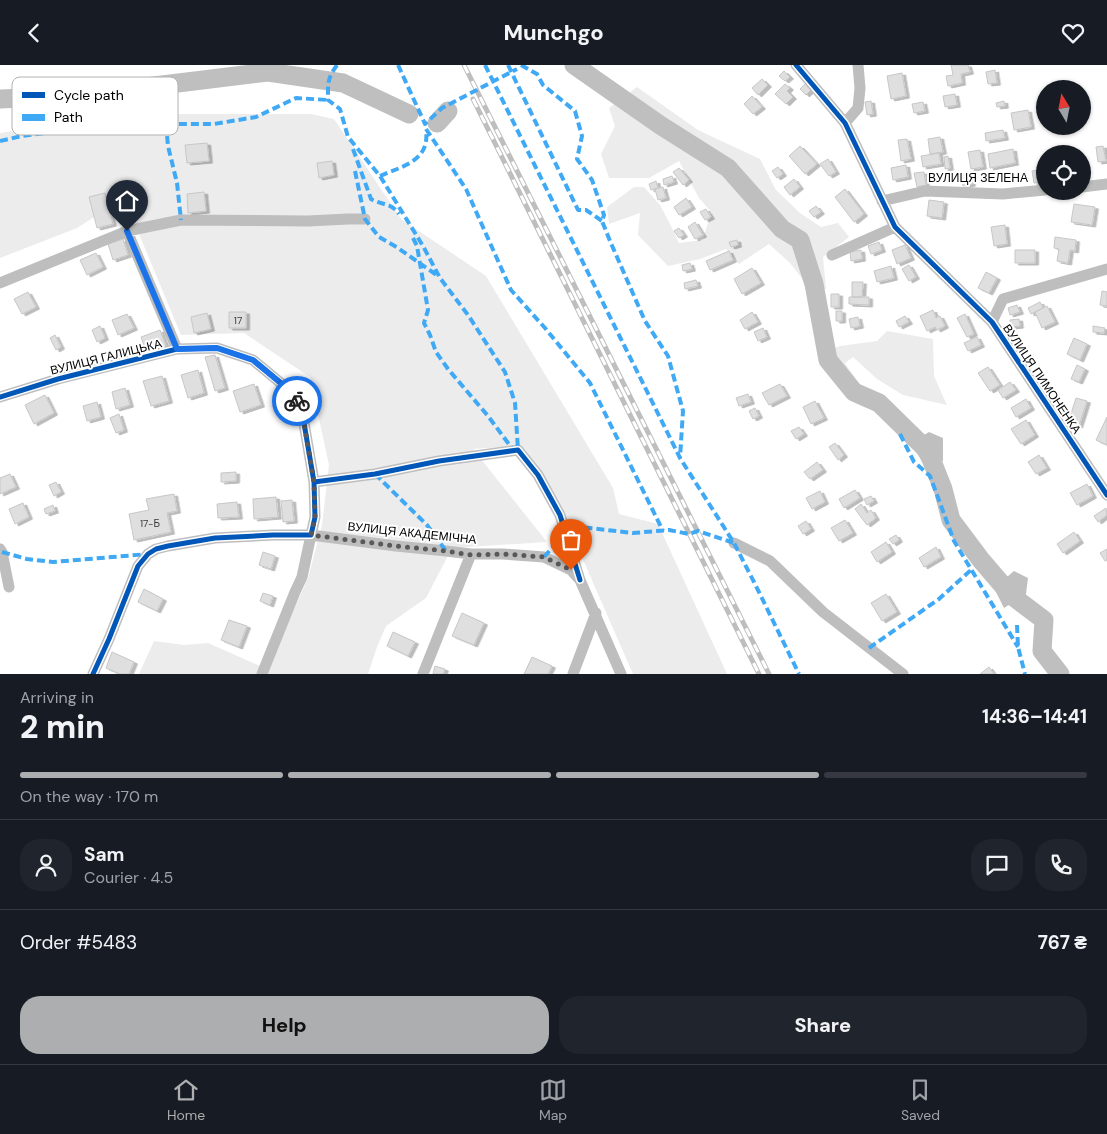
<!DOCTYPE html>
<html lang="en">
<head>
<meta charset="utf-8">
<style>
  :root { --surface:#171b24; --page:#20242c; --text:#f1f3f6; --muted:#9ea1a6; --line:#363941; --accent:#adaeaf }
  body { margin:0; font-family:"DM Sans",sans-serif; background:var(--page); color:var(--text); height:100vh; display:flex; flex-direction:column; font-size:19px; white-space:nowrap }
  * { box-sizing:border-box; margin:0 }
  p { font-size:16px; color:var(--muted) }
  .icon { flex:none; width:28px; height:28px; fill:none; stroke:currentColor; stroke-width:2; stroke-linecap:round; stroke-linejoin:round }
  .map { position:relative; height:609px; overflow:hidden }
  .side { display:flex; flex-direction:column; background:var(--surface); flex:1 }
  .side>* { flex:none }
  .needle { width:32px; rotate:350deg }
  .tools { position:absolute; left:1036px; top:15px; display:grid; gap:10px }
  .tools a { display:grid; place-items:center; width:55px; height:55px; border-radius:50%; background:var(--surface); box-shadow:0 1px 4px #0004; font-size:25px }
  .pin { position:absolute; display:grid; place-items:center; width:42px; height:42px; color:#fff; margin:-51px -21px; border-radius:50% 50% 50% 0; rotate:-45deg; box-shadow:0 0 5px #0007 }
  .pin .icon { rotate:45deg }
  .courier { position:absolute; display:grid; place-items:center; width:50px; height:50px; margin:-25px; border:4px solid #1a73e8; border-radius:50%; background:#fff; color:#222; box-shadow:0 1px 6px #0007 }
  .overview em { font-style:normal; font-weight:800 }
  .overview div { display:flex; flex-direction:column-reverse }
  .overview { display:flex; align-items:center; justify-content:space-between; height:85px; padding:0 20px }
  h1 { font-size:32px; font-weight:800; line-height:38px }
  .bar { display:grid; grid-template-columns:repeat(4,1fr); gap:8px 5px; align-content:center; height:60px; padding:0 20px }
  .bar i { height:6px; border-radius:4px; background:var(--line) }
  .bar .active { background:var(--accent) }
  .bar p { grid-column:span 4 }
  .line { display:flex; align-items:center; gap:12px; padding:0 20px; border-top:1px solid var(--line) }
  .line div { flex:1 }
  .round { display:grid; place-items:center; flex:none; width:52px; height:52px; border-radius:20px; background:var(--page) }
  .button { display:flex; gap:10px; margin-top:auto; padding:10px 20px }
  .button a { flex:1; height:58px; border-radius:20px; background:var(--accent); color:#111; font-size:20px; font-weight:800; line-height:58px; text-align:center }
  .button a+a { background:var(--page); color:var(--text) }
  header { display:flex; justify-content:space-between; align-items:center; height:65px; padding:0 20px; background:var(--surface); font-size:22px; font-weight:800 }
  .tabs { display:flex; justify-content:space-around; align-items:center; height:70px; border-top:1px solid var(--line); background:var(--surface); font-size:14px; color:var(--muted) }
  .tabs a { display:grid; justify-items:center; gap:2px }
  .tabs .active { color:var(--accent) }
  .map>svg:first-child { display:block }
  .green { fill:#ececec }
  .water { fill:#bfbfbf }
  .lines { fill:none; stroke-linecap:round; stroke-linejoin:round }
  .river { stroke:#bfbfbf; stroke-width:19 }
  .building { fill:#dfdfdf; stroke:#c7c7c7; filter:url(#shadow) }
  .minor { stroke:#bebebe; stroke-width:11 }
  .rail-casing { stroke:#bebebe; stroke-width:5 }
  .rail { stroke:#fff; stroke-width:3; stroke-dasharray:9; stroke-linecap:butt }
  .quiet { stroke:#3fa9f5; stroke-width:4; stroke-dasharray:8 4; stroke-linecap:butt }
  .cycleway-casing { stroke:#fff; stroke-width:8 }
  .cycleway { stroke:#0057b8; stroke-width:5 }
  .done { stroke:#595959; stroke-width:5; stroke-dasharray:0 9 }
  .route { stroke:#1a73e8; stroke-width:6 }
  .labels { text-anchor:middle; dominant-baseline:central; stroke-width:4; stroke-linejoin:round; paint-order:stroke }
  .number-label { font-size:10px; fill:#383838 }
  .street-label { font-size:12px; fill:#000; stroke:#fff }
  .key { fill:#fff; stroke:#b2b2b2; stroke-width:1 }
  .key-label { font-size:14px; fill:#000 }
</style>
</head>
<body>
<header><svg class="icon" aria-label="back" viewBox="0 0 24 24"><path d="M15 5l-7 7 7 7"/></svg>Munchgo<svg class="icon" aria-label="heart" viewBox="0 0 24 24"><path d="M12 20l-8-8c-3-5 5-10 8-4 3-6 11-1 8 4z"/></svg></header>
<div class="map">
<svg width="1107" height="609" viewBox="0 0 1107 609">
  <defs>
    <filter id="shadow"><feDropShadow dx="3.5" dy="2" stdDeviation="0" flood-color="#0004"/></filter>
  </defs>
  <rect width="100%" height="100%" fill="#fff"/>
  <path class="green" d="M637,22l61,43 62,29 16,31 24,23 21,14 17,-4 11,14 -26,20 3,32 -18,-3 -18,-23 -21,-19 -30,20 -13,-15 -26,10 -32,7 -30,-31 2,-22 -31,11 -2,-17 27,-20h10l16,18 11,21 8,17 24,-3 4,-14 5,-13 -13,-15 -20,-37 -30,17h-40l-8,-24 14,-28 -6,-18z
    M144,49h167l23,5 67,100 85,57 127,212 6,26 39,10 69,150h-94l-80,-183 -34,-45 -46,3 74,93 -95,6 -26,50 -40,28 -9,21 -9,27h-229l15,-33 30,4 24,-2 59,26 41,-91 14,-53 7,-60 -19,-88 -66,-44 -63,2 -57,-137 -47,30 -77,30v-125z
    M887,266l46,8 1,37 13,29 -44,-10 -26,-16 -24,-22 -8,6 19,28 -21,-1 -24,-37 21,-7 37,-5z"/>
  <path class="water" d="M929,367l14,6v23l-19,4 -13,-22z
    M1014,506l14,7 -2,16 -22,14 -10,-20z"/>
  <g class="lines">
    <path class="river" d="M574,0l86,60 68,43 54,61 18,11 14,44 14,76 26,32 25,11 49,48 15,38 8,31 30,40 30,35 33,25 -2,31 18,23
      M0,34l72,-3 196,-24 75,11 66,31
      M437,58l11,-12"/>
  </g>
  <path class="building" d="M951,0h17l2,7 -9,2 1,9 -14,3 -2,-10 7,-1z
    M995,5l2,13 -9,1 -2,-12z
    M784,6l6,6 -5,4 -6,-5z
    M902,8l4,23 -15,3 -4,-23z
    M762,14l6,6 -10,10 -6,-7z
    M806,18l6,6 -6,6 -6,-6z
    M785,19l5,4 -3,3 6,6 -7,7 -11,-10z
    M955,29l2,11 -12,2 -2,-11z
    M752,31l10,11 -9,7 -9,-10z
    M871,36l2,13 -6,1 -2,-13z
    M1004,36l1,5 -8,1 -1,-4z
    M923,37l2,9 -11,2 -2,-9z
    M1028,45l3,17 -17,3 -3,-17z
    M1003,65l2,8 -19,3 -1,-8z
    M940,72l3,15 -13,2 -2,-15z
    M907,74l4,20 -10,2 -3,-21z
    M207,78l2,18 -22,2 -2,-18z
    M800,81l17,18 -12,10 -16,-18z
    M1103,81l3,15 -8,1 -2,-15z
    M1013,84l2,14 -25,5 -2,-14z
    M980,85l3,17 -12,2 -3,-17z
    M939,88l2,11 -18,3 -2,-11z
    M948,91l2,12 -5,1 -1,-12z
    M828,94l8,13 -7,4 -9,-12z
    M332,96l2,14 -15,3 -2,-15z
    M906,100l2,12 -15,3 -2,-12z
    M778,102l5,7 -6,4 -5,-7z
    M679,103l10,12 -6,5 -10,-13z
    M1042,104l2,13 -10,1 -2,-12z
    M924,107l2,13 -9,2 -3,-14z
    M970,108l2,11 -9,2 -2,-12z
    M672,111l2,6 -10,3 -1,-6z
    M794,114l6,8 -10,8 -6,-8z
    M656,116l2,7 -7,2 -2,-6z
    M663,122l3,11 -8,2 -3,-11z
    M845,124l19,25 -10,8 -19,-25z
    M204,127l2,19 -18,2 -1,-19z
    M105,128l8,31 -16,4 -8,-31z
    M686,133l6,9 -13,8 -5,-8z
    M929,135l15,2 -2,16 -15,-2z
    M1074,139l21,3 -3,18 -21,-3z
    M816,141l5,6 -7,5 -5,-6z
    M706,144l5,8 -6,3 -5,-8z
    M695,157l8,13 -8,4 -7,-12z
    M1005,160l2,19 -13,2 -3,-19z
    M679,163l5,7 -5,3 -5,-7z
    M1055,172l21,3 -1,11 -5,-1 -2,13 -11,-2 2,-12 -5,-1z
    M123,174l5,16 -15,5 -5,-16z
    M737,175l1,5 -7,2 -2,-5z
    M879,177l3,8 -11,4 -3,-8z
    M905,180l6,13 -14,6 -5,-14z
    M861,185l1,9 -11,2 -1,-9z
    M1015,185h20v13h-20z
    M729,186l4,9 -23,10 -4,-9z
    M96,188l7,14 -16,8 -7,-15z
    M690,198l2,6 -9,2 -1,-6z
    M909,200l7,12 -7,4 -7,-12z
    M891,201l3,12 -17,4 -3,-11z
    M752,203l9,15 -19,11 -8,-15z
    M986,207l11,6 -8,15 -11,-5z
    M696,215l2,6 -13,3 -1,-6z
    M852,217h11l-1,15h-10z
    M1102,226l5,1v14l-7,-1z
    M28,227l8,15 -14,7 -8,-15z
    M831,229h8v13h-8z
    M849,232h20v8l-20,-1z
    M1040,237l3,6 -12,6 -3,-6z
    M1017,240l3,7 -10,3 -2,-7z
    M1047,241l8,16 -13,6 -7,-16z
    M933,245l3,8 4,-2 5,10 -8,4 -2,-3 -8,4 -7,-15z
    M836,246h6v10h-6z
    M229,247h17v16h-17z
    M752,247l6,10 -13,7 -5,-9z
    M207,248l4,16 -17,4 -3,-16z
    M127,249l7,14 -16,7 -6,-15z
    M965,249l9,20 -7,3 -10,-19z
    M905,251l4,6 -10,5 -3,-6z
    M858,252l2,9 -9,2 -2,-9z
    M1019,254l1,7 -9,1 -1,-7z
    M100,261l5,12 -8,4 -5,-12z
    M1093,261l12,2 -1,5 -11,-1z
    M763,263l4,9 -9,4 -4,-9z
    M160,265l6,16 -19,7 -6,-16z
    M55,270l6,12 -5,3 -6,-12z
    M977,272l4,8 -13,6 -4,-8z
    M1074,273l13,6 -7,16 -13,-6z
    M215,290l10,33 -10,3 -10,-34z
    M1077,300l8,4 -6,13 -8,-3z
    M988,302l12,18 -10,6 -12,-18z
    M198,305l6,23 -16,5 -7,-23z
    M162,311l7,25 -18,5 -8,-25z
    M1010,317l6,8 -13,8 -5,-8z
    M254,319l7,21 -21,7 -7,-21z
    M780,319l7,12 -18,9 -7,-12z
    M125,323l5,17 -14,4 -4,-17z
    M748,329l3,8 -12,4 -3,-8z
    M45,330l9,18 -20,11 -9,-19z
    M1076,333l11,3 -8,25 -11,-3z
    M1026,334l5,9 -15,9 -5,-9z
    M815,336l9,17 -13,6 -8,-17z
    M97,337l4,15 -14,4 -4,-15z
    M755,343l4,8 -6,3 -4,-8z
    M119,349l5,16 -8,3 -6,-15z
    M1107,352v28l-11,-5z
    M1026,355l9,15 -14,9 -10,-15z
    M799,362l5,7 -8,5 -5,-8z
    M835,378l9,12 -6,5 -9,-13z
    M1039,390l8,13 -11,6 -8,-12z
    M817,397l6,8 -13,9 -6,-7z
    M236,407v9l-15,1v-9z
    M10,409l6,13 -16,7v-16z
    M56,417l5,10 -7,4 -5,-11z
    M1087,419l6,12 -16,9 -7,-12z
    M855,425l5,8 -16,10 -5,-9z
    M820,426l5,11 -13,7 -6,-11z
    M174,429l3,17 -10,2 4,19 -37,8 -5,-26 20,-4 -3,-11z
    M871,431l3,5 -7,4 -3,-6z
    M276,432l2,20 -24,2 -1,-20z
    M292,435l2,21 -11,1 -2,-21z
    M237,437l2,15 -21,1 -1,-14z
    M23,438l6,14 -14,7 -6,-15z
    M861,439l6,9 4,-3 5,8 -9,7 -12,-16z
    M53,440l2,6 -9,3 -2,-5z
    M1106,443l1,7 -9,7 -4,-6z
    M845,455l8,13 -14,8 -8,-13z
    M806,456l5,8 -8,5 -5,-8z
    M1074,467l6,9 -17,12 -6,-9z
    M896,470l3,5 -6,4 -4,-5z
    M886,477l6,10 -15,10 -6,-10z
    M936,482l5,10 -17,10 -5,-9z
    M1107,484v11l-2,1 -5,-8z
    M263,487l12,4 -4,13 -12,-4z
    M144,524l19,10 -6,12 -19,-9z
    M263,528l10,3 -3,9 -10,-4z
    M886,529l11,18 -15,9 -11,-18z
    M462,548l22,10 -10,22 -22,-9z
    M229,555l18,6 -8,21 -18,-7z
    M393,567l22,10 -7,14 -21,-10z
    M112,587l22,10 -5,12h-9l-14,-6z
    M532,592l20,9 -4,8h-24z
    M435,601l10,3 -2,5h-10z
    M989,602l5,7h-14z"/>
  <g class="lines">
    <path class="minor" d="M796,0l49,58 50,104 97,95 115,173
      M845,58l13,-15 2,-20 -2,-23
      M1082,122l25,-3
      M882,136l43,-10 78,3 42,-4
      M127,166l50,118
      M832,190l63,-28
      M0,218l127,-52 54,-11 127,1 40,-2h17
      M992,257l11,-23 104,-30
      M0,332l58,-18 119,-30 40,-1 36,12 35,29 12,16 4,18 10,59
      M734,478l36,18 53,51 80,62
      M0,484l2,3 7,35
      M93,609l16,-35 29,-73 10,-12 8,-5 12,-3 47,-8 58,-3h38l4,-18 -1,-35 61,-8 64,-13 79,-11 20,25 22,40 20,65
      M262,609l33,-82 7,-15 9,-42 85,11 50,5 25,3h32l41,3 27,13 9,10 41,94
      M423,609l48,-120
      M573,609l23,-61"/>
    <defs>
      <path id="rail" d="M464,0l305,609
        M473,34l286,575"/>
    </defs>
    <use href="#rail" class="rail-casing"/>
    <use href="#rail" class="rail"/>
    <path class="quiet" d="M337,0c-10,14 -9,18 -9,35l12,9 8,28 32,39 43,70 17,32 28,37 37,57 10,31 3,47
      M398,0l27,59 17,-16 75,-39
      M485,0l195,393 54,85 21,41 44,90
      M508,0l70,145h8l16,11
      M521,0l16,9 6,11 32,26 7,25 -5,23 15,21 12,35 -2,6 8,20 35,80 23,35 15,55 -3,47
      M166,59l2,22 9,37 4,37
      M426,64l40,60 45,101 34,38 45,55 73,148
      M0,76l22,-5 30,-4 114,-8h48l42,-7 40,-19 32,2
      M353,84l18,50c12,7 20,3 28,15
      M355,106l10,48 14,18 19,11 40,28
      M380,111c23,-10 50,-15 46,-46
      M413,173l4,8 11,64 -4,13 6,12 6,17 12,17 40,47 26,35
      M900,369l14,28 16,14 24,65 64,106
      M375,409l52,51 19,26
      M2,487l25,7 26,3 95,-8
      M544,492l16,-18 3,-14 70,8 36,-3 20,4 9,-3 36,12
      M1017,560l1,22 7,27
      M869,583l70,-49 33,-30"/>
    <defs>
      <path id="cycleway" d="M796,0l49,58 50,104 97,95 115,173
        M0,332l58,-18 119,-30 40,-1 36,12 35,29 12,16 4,18 10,59
        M93,609l16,-35 29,-73 10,-12 8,-5 12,-3 47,-8 58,-3h38l4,-18 -1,-35 61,-8 64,-13 79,-11 20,25 22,40 20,65"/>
    </defs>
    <use href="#cycleway" class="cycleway-casing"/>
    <use href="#cycleway" class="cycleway"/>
  </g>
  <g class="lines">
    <path class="done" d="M297,336l3,4 4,18 10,59 1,35 -4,18 85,11 50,5 25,4 32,-1 41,3 27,13"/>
    <path class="route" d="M127,166l50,118 40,-1 36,12 35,29 9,12"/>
  </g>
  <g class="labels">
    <g class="number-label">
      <text x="238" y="255">17</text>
      <text x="150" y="458">17-Б</text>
    </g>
    <g class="street-label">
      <text x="978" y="113">ВУЛИЦЯ ЗЕЛЕНА</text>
      <text transform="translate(106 292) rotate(-14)">ВУЛИЦЯ ГАЛИЦЬКА</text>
      <text transform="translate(1042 314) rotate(56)">ВУЛИЦЯ ПИМОНЕНКА</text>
      <text transform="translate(412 468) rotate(6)">ВУЛИЦЯ АКАДЕМІЧНА</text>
    </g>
  </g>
  <rect x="12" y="12" width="166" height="58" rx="8" class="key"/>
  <rect x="22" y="27" width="23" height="6" fill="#0057b8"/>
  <rect x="22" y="49" width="23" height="7" fill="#3fa9f5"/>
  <g class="key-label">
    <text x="54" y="35">Cycle path</text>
    <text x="54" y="57">Path</text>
  </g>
</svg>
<div class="tools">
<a><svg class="needle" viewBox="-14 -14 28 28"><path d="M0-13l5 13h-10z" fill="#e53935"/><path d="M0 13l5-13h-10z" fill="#9ea1a6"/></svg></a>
<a><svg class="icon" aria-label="locate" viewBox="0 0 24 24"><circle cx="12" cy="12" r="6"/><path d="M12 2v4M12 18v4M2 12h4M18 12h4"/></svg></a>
</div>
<div class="pin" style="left:571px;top:505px;background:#ea580c"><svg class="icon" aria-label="bag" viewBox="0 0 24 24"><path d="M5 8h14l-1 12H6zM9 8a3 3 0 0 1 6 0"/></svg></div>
<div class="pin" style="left:127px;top:166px;background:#1f2937"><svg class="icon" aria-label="home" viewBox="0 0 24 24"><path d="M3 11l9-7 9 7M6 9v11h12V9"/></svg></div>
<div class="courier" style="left:297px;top:336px"><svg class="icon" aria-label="bike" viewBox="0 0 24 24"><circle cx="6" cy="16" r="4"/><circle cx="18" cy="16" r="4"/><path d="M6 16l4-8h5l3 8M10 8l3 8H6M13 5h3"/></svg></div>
</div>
<section class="side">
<div class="overview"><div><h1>2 min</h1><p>Arriving in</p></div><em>14:36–14:41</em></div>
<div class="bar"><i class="active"></i><i class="active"></i><i class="active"></i><i></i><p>On the way · 170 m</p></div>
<div class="line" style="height:90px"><a class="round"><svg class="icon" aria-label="person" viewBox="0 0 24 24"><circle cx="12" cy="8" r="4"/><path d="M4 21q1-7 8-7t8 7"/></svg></a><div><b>Sam</b><p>Courier · 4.5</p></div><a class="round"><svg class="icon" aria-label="chat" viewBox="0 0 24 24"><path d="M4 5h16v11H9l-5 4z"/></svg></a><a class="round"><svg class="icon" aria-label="phone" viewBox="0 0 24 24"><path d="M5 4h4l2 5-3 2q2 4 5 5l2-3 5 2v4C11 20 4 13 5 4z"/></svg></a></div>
<div class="line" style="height:65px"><div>Order #5483</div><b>767 ₴</b></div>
<div class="button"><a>Help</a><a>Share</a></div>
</section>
<nav class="tabs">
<a class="active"><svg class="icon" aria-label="home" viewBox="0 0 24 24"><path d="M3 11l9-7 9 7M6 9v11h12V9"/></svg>Home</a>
<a><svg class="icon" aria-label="map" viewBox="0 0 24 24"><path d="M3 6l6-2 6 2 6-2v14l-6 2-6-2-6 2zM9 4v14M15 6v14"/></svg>Map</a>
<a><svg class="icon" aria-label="saved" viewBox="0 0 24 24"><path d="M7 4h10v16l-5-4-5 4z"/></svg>Saved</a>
</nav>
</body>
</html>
